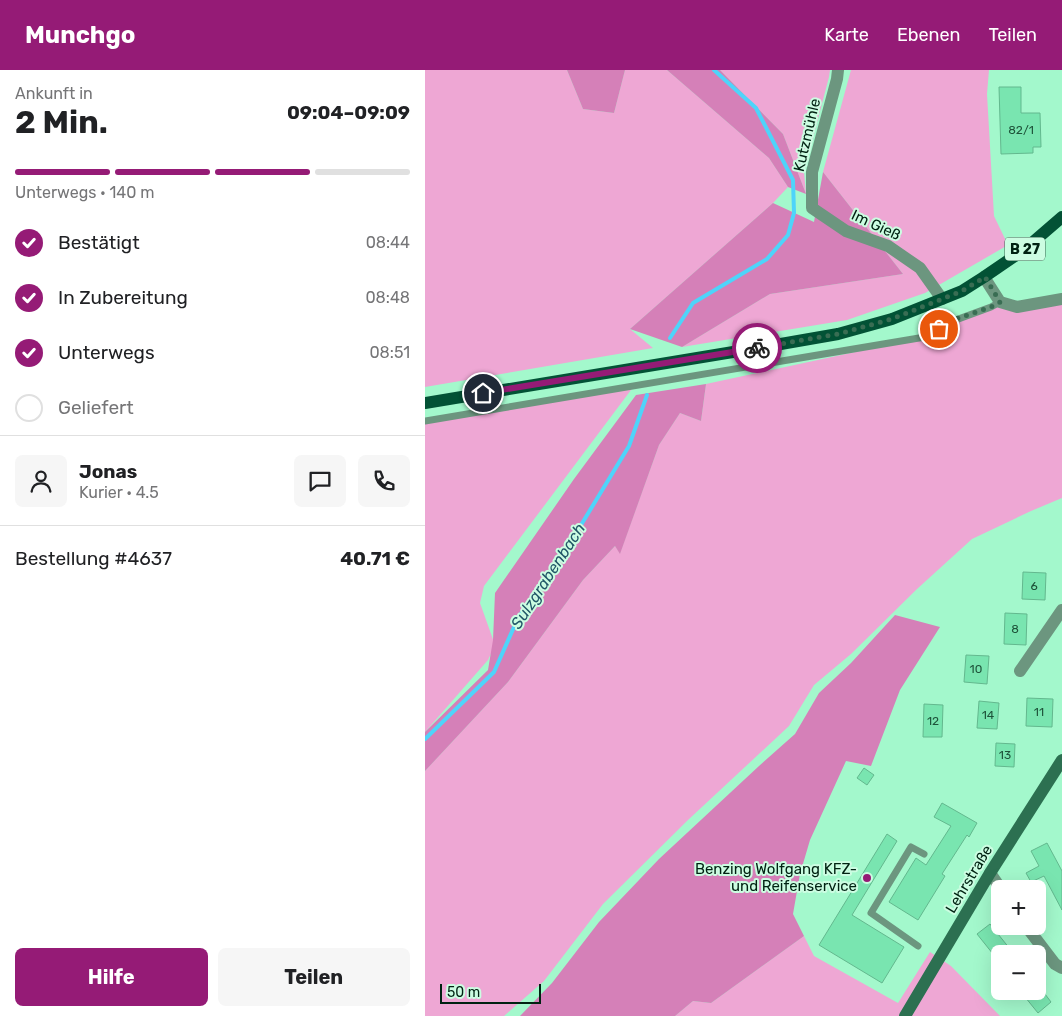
<!DOCTYPE html>
<html lang="de">
<head>
<meta charset="utf-8">
<style>
  :root { --surface:#fff; --page:#f6f6f6; --text:#202124; --muted:#757577; --line:#e0e0e0; --accent:#951b76 }
  body { margin:0; font-family:Rubik,sans-serif; background:var(--page); color:var(--text); height:100vh; display:flex; flex-direction:column; font-size:19px; white-space:nowrap }
  * { box-sizing:border-box; margin:0 }
  p { font-size:16px; color:var(--muted) }
  .icon { flex:none; width:28px; height:28px; fill:none; stroke:currentColor; stroke-width:2; stroke-linecap:round; stroke-linejoin:round }
  .map { position:relative; flex:1; overflow:hidden }
  .side { display:flex; flex-direction:column; background:var(--surface); width:425px }
  .side>* { flex:none }
  .controls { position:absolute; left:566px; top:810px; display:grid; gap:10px }
  .controls a { display:grid; place-items:center; width:55px; height:55px; border-radius:8px; background:var(--surface); box-shadow:0 5px 20px #0002; font-size:25px }
  .scale { position:absolute; left:15px; bottom:12px; width:101px; box-sizing:border-box; padding-left:5px; border:2px solid #002212; border-top:0; font-size:14px; line-height:18px; white-space:nowrap; color:#002212; -webkit-text-stroke:4px #ccfde2; paint-order:stroke }
  .pin { position:absolute; display:grid; place-items:center; width:42px; height:42px; color:#fff; margin:-21px; border:2px solid #fff; border-radius:50%; box-shadow:0 1px 5px #0007 }
  .courier { position:absolute; display:grid; place-items:center; width:50px; height:50px; margin:-25px; border:4px solid #951b76; border-radius:50%; background:#fff; color:#222; box-shadow:0 1px 6px #0007 }
  .overview em { font-style:normal; font-weight:700 }
  .overview div { display:flex; flex-direction:column-reverse }
  .overview { display:flex; align-items:center; justify-content:space-between; height:85px; padding:0 15px }
  h1 { font-size:32px; font-weight:700; line-height:38px }
  .bar { display:grid; grid-template-columns:repeat(4,1fr); gap:8px 5px; align-content:center; height:60px; padding:0 15px }
  .bar i { height:6px; border-radius:4px; background:var(--line) }
  .bar .selected { background:var(--accent) }
  .bar p { grid-column:span 4 }
  .line { display:flex; align-items:center; gap:12px; padding:0 15px; border-top:1px solid var(--line) }
  .line div { flex:1 }
  .round { display:grid; place-items:center; flex:none; width:52px; height:52px; border-radius:8px; background:var(--page) }
  ol { padding:0 15px; list-style:none }
  li { display:flex; align-items:center; gap:15px; height:55px }
  li p { margin-inline-start:auto }
  li .icon { padding:5px; border-radius:50%; background:var(--accent); color:#fff; stroke-width:4 }
  li:last-child { color:var(--muted) }
  li i { width:28px; height:28px; border:2px solid var(--line); border-radius:50% }
  .cta { display:flex; gap:10px; margin-top:auto; padding:10px 15px }
  .cta a { flex:1; height:58px; border-radius:8px; background:var(--accent); color:#fff; font-size:20px; font-weight:700; line-height:58px; text-align:center }
  .cta a+a { background:var(--page); color:var(--text) }
  header { display:flex; align-items:center; gap:30px; box-sizing:border-box; height:70px; padding:0 25px; background:var(--accent); color:#fff }
  header strong { font-size:24px }
  nav { display:flex; gap:28px; margin-inline-start:auto; font-size:18px }
  main { display:flex; flex:1; min-height:0 }
  .map>svg:first-child { display:block }
  .green { fill:#eea7d4 }
  .forest { fill:#d580b8 }
  .lines { fill:none; stroke-linecap:round; stroke-linejoin:round }
  .stream { stroke:#4ed4fa; stroke-width:4 }
  .building { fill:#79e5b0; stroke:#63b88e }
  .lane { stroke:#6c967f; stroke-width:7 }
  .street { stroke:#6c967f; stroke-width:12 }
  .secondary { stroke:#2c7051; stroke-width:12 }
  .primary { stroke:#025235; stroke-width:12 }
  .done { stroke:#396d53; stroke-width:5; stroke-dasharray:0 9 }
  .route { stroke:#951b76; stroke-width:6 }
  .poi-dot { fill:#951b76; stroke:#ccfde2; stroke-width:2 }
  .labels { text-anchor:middle; dominant-baseline:central; stroke-width:4; stroke-linejoin:round; paint-order:stroke }
  .number-label { font-size:12px; fill:#1e533a }
  .shield { fill:#ccfde2; stroke:#3d6450; stroke-width:1 }
  .shield-label { font-size:14px; font-weight:bold; fill:#002212 }
  .street-label { font-size:15px; fill:#002212; stroke:#ccfde2 }
  .poi-label { font-size:15px; fill:#002212; stroke:#ccfde2; text-anchor:end }
  .water-label { font-size:16px; font-style:italic; fill:#215767; stroke:#ccfde2 }
</style>
</head>
<body>
<header>
<strong>Munchgo</strong>
<nav><a>Karte</a><a>Ebenen</a><a>Teilen</a></nav>
</header>
<main>
<section class="side">
<div class="overview"><div><h1>2 Min.</h1><p>Ankunft in</p></div><em>09:04–09:09</em></div>
<div class="bar"><i class="selected"></i><i class="selected"></i><i class="selected"></i><i></i><p>Unterwegs · 140 m</p></div>
<ol>
<li><svg class="icon" aria-label="check" viewBox="0 0 24 24"><path d="M5 12l5 5 9-10"/></svg>Bestätigt<p>08:44</p></li>
<li><svg class="icon" aria-label="check" viewBox="0 0 24 24"><path d="M5 12l5 5 9-10"/></svg>In Zubereitung<p>08:48</p></li>
<li><svg class="icon" aria-label="check" viewBox="0 0 24 24"><path d="M5 12l5 5 9-10"/></svg>Unterwegs<p>08:51</p></li>
<li><i></i>Geliefert</li>
</ol>
<div class="line" style="height:90px"><a class="round"><svg class="icon" aria-label="person" viewBox="0 0 24 24"><circle cx="12" cy="8" r="4"/><path d="M4 21q1-7 8-7t8 7"/></svg></a><div><b>Jonas</b><p>Kurier · 4.5</p></div><a class="round"><svg class="icon" aria-label="chat" viewBox="0 0 24 24"><path d="M4 5h16v11H9l-5 4z"/></svg></a><a class="round"><svg class="icon" aria-label="phone" viewBox="0 0 24 24"><path d="M5 4h4l2 5-3 2q2 4 5 5l2-3 5 2v4C11 20 4 13 5 4z"/></svg></a></div>
<div class="line" style="height:65px"><div>Bestellung #4637</div><b>40.71 €</b></div>
<div class="cta"><a>Hilfe</a><a>Teilen</a></div>
</section>
<div class="map">
<svg width="637" height="946" viewBox="0 0 637 946">
  <rect width="100%" height="100%" fill="#a3f8cc"/>
  <path class="green" d="M0,0h142l16,39 31,4 11,-43h42l102,88 19,29 -15,16 -143,126 23,19 -228,39z
    M295,0h110l-1,7 -25,95 2,22 -23,-60z
    M426,0h138l-2,24 7,122 14,29 -83,48 -78,27 -165,27 88,-53 133,-20 -80,-102z
    M637,229v199l-31,13 -59,28 -55,50 -66,65 -37,31 -25,41 -101,94 -85,84 -59,77 -40,35h-79v-245l83,-89 75,-102 32,-34 5,7 39,-108 21,-32 21,8 5,-37 219,-47 75,-35z
    M209,316l-150,200 -4,17 15,42 -7,15 -63,72v-311z
    M379,866l10,20 84,47 32,-51 21,14 49,50h-325l18,-15 18,2z"/>
  <path class="forest" d="M142,0h58l-11,43 -31,-4z
    M242,0h53l63,64 23,60 -18,-7 -19,-29z
    M398,102l80,102 -133,20 -88,53 -52,-18 143,-126 41,19z
    M281,314l-5,37 -21,-8 -21,32 -39,109 -5,-8 -32,34 -75,102 -83,89v-39l63,-62 5,-30 2,-47 79,-114 62,-84z
    M470,545l45,12 -40,63 -29,76 -25,-5 -36,79 -10,34 -7,40 11,22 -93,67 -18,-2 -18,15h-155l32,-33 47,-61 60,-63 100,-93 36,-32 24,-41 32,-30z"/>
  <g class="lines">
    <path class="stream" d="M245,268l23,-35 74,-44 21,-24 6,-22 -1,-33 -37,-72 -42,-38
      M0,669l69,-67 24,-54 46,-65 65,-107 18,-51"/>
  </g>
  <path class="building" d="M574,17h22v26h19l1,34h-8v6l-32,1z
    M598,502l23,1 -1,27 -23,-1z
    M580,543l22,1 -1,31 -22,-1z
    M541,585l23,1 -2,28 -23,-2z
    M602,628l26,1 -1,28 -26,-1z
    M554,631l20,2 -2,26 -20,-1z
    M499,634l19,1 -1,32h-19z
    M571,673l19,1 -1,23 -19,-1z
    M439,698l10,7 -7,10 -10,-7z
    M517,733l35,20 -8,14 -2,-2 -25,39 3,2 -27,44 -29,-18 27,-44 10,7 25,-39 -17,-9z
    M462,764l10,7 -45,74 52,32 -22,36 -63,-38z
    M622,773l15,28v39l-18,-34 -13,6 -5,-9 13,-7 -8,-15z
    M565,854l24,30h-21l-16,-20z
    M614,916l12,16 -13,11 -13,-16 7,-6h5v-4z"/>
  <g class="lines">
    <path class="lane" d="M0,351l500,-84 28,-16 38,-14 9,-5
      M493,876l-47,-33 40,-66 13,7"/>
    <path class="street" d="M413,0l-1,9 -25,93v36l34,23 42,15 32,22 22,31
      M559,207l16,25 17,5 45,-8
      M595,601l42,-61
      M565,803l11,16
      M601,856l29,38 7,4"/>
    <path class="secondary" d="M480,946l85,-143 72,-113"/>
    <path class="primary" d="M0,333l350,-58 63,-11 54,-15 70,-28 22,-14 41,-28 37,-32"/>
  </g>
  <g class="lines">
    <path class="done" d="M332,278l81,-14 54,-15 70,-28 23,-14 15,25 -9,5 -38,13 -14,9"/>
    <path class="route" d="M58,323l274,-45"/>
  </g>
  <circle class="poi-dot" cx="442" cy="808" r="5"/>
  <g class="labels">
    <g class="number-label">
      <text x="596" y="60">82/1</text>
      <text x="609" y="516">6</text>
      <text x="590" y="559">8</text>
      <text x="551" y="599">10</text>
      <text x="614" y="642">11</text>
      <text x="563" y="645">14</text>
      <text x="508" y="651">12</text>
      <text x="580" y="685">13</text>
    </g>
    <rect class="shield" x="580" y="167.5" width="40" height="23" rx="4"/>
    <g class="shield-label">
      <text x="600" y="179">B 27</text>
    </g>
    <g class="street-label">
      <text transform="translate(382 65) rotate(-77)">Kutzmühle</text>
      <text transform="translate(451 155) rotate(25)">Im Gieß</text>
      <text transform="translate(544 809) rotate(-59)">Lehrstraße</text>
    </g>
    <g class="poi-label">
      <text x="432" y="799">Benzing Wolfgang KFZ-<tspan x="432" dy="17">und Reifenservice</tspan></text>
    </g>
    <g class="water-label">
      <text transform="translate(123 506) rotate(-57)">Sulzgrabenbach</text>
    </g>
  </g>
</svg>
<div class="controls">
<a>+</a>
<a>−</a>
</div>
<div class="scale">50 m</div>
<div class="pin" style="left:514px;top:259px;background:#ea580c"><svg class="icon" aria-label="bag" viewBox="0 0 24 24"><path d="M5 8h14l-1 12H6zM9 8a3 3 0 0 1 6 0"/></svg></div>
<div class="pin" style="left:58px;top:323px;background:#1f2937"><svg class="icon" aria-label="home" viewBox="0 0 24 24"><path d="M3 11l9-7 9 7M6 9v11h12V9"/></svg></div>
<div class="courier" style="left:332px;top:278px"><svg class="icon" aria-label="bike" viewBox="0 0 24 24"><circle cx="6" cy="16" r="4"/><circle cx="18" cy="16" r="4"/><path d="M6 16l4-8h5l3 8M10 8l3 8H6M13 5h3"/></svg></div>
</div>
</main>
</body>
</html>
